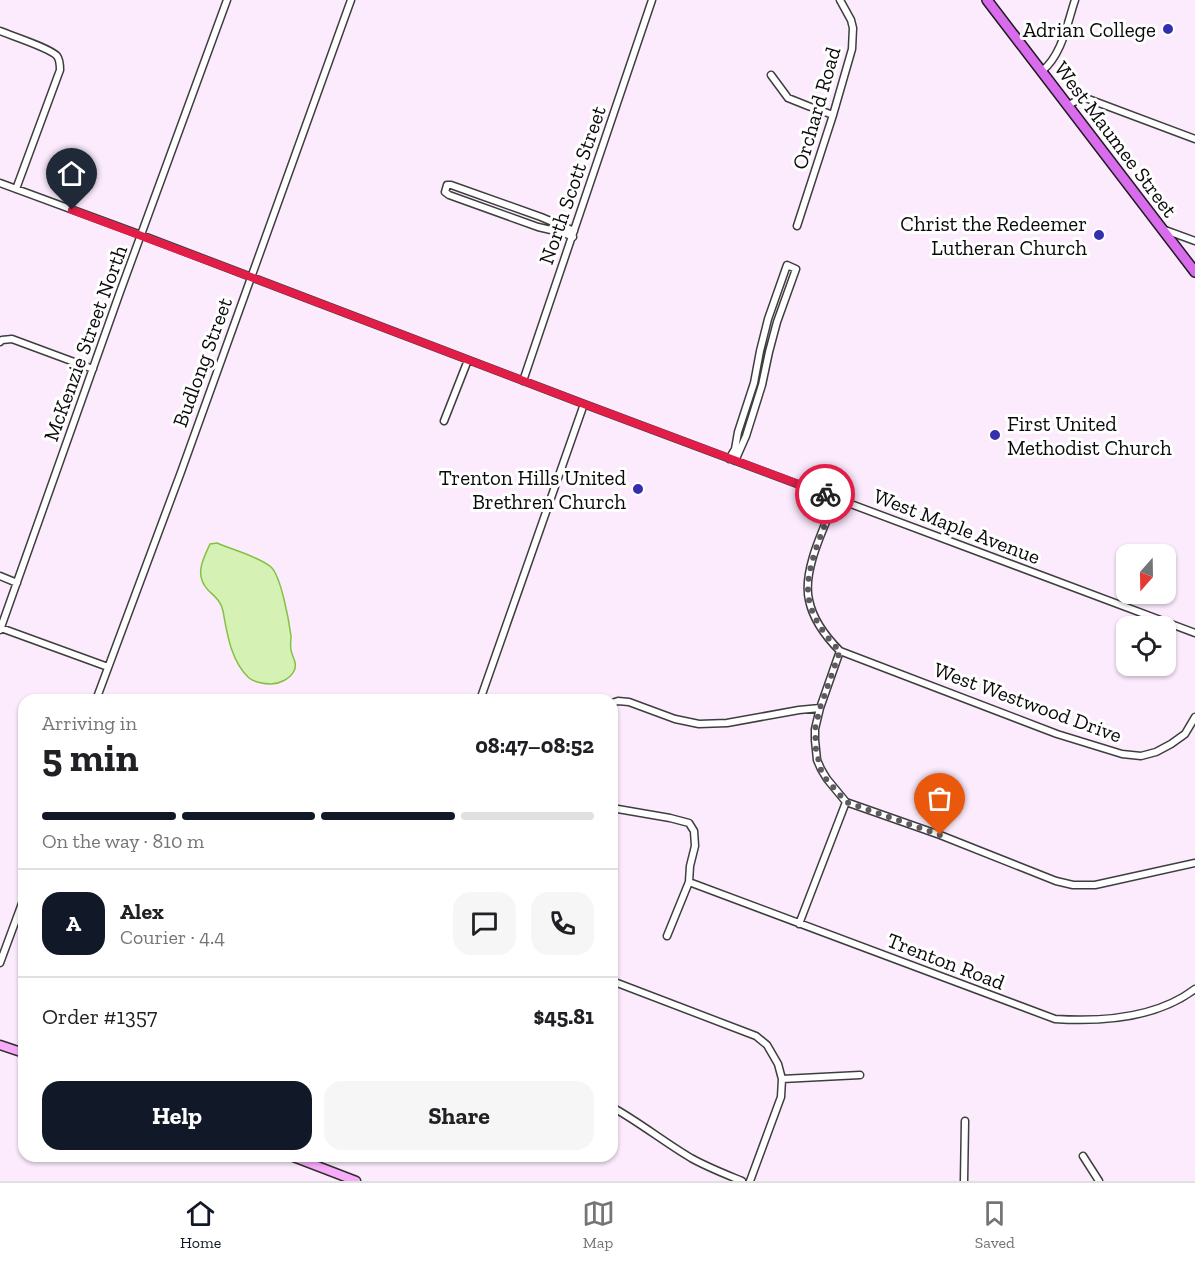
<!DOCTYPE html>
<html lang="en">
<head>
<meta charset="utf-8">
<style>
  :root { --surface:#fff; --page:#f6f6f6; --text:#202124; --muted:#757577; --line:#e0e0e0; --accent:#111827 }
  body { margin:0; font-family:"Zilla Slab",serif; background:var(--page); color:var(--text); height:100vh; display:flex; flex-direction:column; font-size:22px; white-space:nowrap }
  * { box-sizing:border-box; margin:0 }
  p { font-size:20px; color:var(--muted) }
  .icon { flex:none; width:33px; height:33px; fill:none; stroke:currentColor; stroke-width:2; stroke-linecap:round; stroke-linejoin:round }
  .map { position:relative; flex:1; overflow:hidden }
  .drawer { position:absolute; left:18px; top:694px; width:600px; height:468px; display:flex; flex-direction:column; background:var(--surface); border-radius:18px; box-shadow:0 2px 4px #0004 }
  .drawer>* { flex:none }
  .needle { width:39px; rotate:200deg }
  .tools { position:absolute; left:1116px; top:544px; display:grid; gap:12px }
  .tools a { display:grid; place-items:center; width:60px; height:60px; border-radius:12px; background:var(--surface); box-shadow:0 2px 4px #0004; font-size:30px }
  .pin { position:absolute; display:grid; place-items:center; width:51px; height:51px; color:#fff; margin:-62px -26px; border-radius:50% 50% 50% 0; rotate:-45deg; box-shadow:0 0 6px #0007 }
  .pin .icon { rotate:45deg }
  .courier { position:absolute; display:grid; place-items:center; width:60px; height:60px; margin:-30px; border:4px solid #e11d48; border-radius:50%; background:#fff; color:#222; box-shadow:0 2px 8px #0007 }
  .overview em { font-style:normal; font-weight:800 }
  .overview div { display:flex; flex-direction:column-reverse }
  .overview { display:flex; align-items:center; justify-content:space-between; height:102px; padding:0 24px }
  h1 { font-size:39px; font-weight:800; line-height:45px }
  .bar { display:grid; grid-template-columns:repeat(4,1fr); gap:9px 6px; align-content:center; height:72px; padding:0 24px }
  .bar i { height:8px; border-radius:4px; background:var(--line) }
  .bar .on { background:var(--accent) }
  .bar p { grid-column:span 4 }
  .line { display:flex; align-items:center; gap:15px; padding:0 24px; border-top:2px solid var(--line) }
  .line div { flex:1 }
  .round { display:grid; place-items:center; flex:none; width:63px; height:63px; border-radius:18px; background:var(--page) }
  .primary-button { display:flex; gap:12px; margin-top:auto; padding:12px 24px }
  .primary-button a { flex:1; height:69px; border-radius:18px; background:var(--accent); color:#fff; font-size:24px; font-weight:800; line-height:69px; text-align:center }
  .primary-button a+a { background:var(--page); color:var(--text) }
  .dock { display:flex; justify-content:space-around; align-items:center; height:84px; border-top:2px solid var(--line); background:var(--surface); font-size:16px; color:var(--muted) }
  .dock a { display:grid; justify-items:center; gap:3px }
  .dock .on { color:var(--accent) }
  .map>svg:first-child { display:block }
  .water { fill:#d5f1b4; stroke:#83c241; stroke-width:1.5 }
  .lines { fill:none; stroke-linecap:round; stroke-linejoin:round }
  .street-casing { stroke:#3e3e3e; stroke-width:9 }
  .secondary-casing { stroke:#2d2d2d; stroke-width:11 }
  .primary-casing { stroke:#1c1c1c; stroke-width:12 }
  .street { stroke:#fff; stroke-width:6 }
  .secondary { stroke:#f7abf8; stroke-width:8 }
  .primary { stroke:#d96bed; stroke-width:9 }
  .done { stroke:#5f5960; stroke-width:6; stroke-dasharray:0 10.8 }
  .route { stroke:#e11d48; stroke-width:8 }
  .poi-dot { fill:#352faf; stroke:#fff; stroke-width:2 }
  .labels { text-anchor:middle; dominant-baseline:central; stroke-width:6; stroke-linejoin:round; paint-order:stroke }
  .poi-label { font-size:21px; fill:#0b0b0b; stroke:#fff; text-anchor:end }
  .street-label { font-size:21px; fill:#0b0b0b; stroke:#fff }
</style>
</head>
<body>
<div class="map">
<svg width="1195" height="1181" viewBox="0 0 1195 1181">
  <rect width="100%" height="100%" fill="#fbebfd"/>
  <path class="water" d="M217,543c16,7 41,13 54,24 10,9 18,54 20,69 0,5 -1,9 0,14 1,7 7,13 3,21 -4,8 -15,13 -23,13 -7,0 -17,-2 -22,-6 -18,-17 -22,-44 -26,-67 -2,-10 -8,-14 -15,-21 -14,-15 -5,-31 2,-46z"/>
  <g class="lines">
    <defs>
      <path id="street" d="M0,31c12,5 50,17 57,25 3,4 3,9 3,14l-44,119
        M1042,71c20,-16 25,-47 33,-71
        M771,75l17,23 20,8 25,9
        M1067,106l16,-9 112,42
        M0,183l141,52 443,169 611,229
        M797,226l36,-111 19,-66 1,-21 -2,-8 -11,-20
        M1165,230l30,11
        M573,237l-9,-4 -26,-6 -89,-32 -4,-3 2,-7h4l90,32 33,14
        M0,342l2,-2 10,-1 81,30
        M523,381l129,-381
        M444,421l24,-61
        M729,459l6,-10 3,-17 16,-49 6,-32 8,-32 19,-54 9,4 -19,53 -8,30 -7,33 -16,51 -11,25
        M836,498c-11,28 -34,72 -27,102 4,20 18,38 31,51l217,83 65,20 19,2 15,-4 15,-8 14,-10 10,-17
        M0,576l17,7
        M1,628l107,39
        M0,630l120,-338 107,-292
        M840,651l-20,57 -5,21v11l2,20 4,9 6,10 19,23 94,33 116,46 17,4h22l100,-22
        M96,700l85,-228 170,-472
        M480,700l104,-296
        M612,703l6,-2 11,1 46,17 24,5 28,-1 72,-13 21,-2
        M612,808l58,10 19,5 5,8 1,15 -5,20 -1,16 -22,54
        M689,882l366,137c47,3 102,-1 140,-30
        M799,924l47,-122
        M0,963l24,-65
        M612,981l144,55 11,9 11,19 4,15 -1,18 -31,84
        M782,1079l78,-4
        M612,1107c27,15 52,35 79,51 16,9 34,16 51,23
        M1083,1156l16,25
        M964,1181l1,-60"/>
      <path id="secondary" d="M0,1045l24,8
        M291,1156l65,25"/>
      <path id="primary" d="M987,0l208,272"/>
    </defs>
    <use href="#street" class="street-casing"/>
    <use href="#secondary" class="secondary-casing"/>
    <use href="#primary" class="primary-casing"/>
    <use href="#street" class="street"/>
    <use href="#secondary" class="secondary"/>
    <use href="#primary" class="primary"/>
  </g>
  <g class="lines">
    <path class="done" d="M825,494l11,4c-11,28 -33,72 -27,102 4,20 18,38 31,51l-20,57 -5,21 1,21 5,20 5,9 20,23 94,33"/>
    <path class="route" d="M72,210l171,64 341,130 241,90"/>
  </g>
  <g class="poi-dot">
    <circle cx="1168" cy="29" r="6"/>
    <circle cx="1099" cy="235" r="6"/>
    <circle cx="995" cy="435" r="6"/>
    <circle cx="638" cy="489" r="6"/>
  </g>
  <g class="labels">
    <g class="poi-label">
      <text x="1156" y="29">Adrian College</text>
      <text x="1087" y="223">Christ the Redeemer<tspan x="1087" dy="24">Lutheran Church</tspan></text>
      <text x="1007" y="423" text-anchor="start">First United<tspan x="1007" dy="24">Methodist Church</tspan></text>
      <text x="626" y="477">Trenton Hills United<tspan x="626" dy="24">Brethren Church</tspan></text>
    </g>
    <g class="street-label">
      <text transform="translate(816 108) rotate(-74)">Orchard Road</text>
      <text transform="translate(1116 139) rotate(53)">West Maumee Street</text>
      <text transform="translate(572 185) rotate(-71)">North Scott Street</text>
      <text transform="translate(85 343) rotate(-70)">McKenzie Street North</text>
      <text transform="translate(202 362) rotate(-70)">Budlong Street</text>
      <text transform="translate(957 526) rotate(21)">West Maple Avenue</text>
      <text transform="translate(1028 702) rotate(20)">West Westwood Drive</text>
      <text transform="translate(946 961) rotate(21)">Trenton Road</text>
    </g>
  </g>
</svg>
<div class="tools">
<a><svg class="needle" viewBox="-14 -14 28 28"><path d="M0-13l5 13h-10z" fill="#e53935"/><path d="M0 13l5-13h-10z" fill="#757577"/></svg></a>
<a><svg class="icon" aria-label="locate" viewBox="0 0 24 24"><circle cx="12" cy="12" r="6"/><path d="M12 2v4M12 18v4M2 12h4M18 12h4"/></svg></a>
</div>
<div class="pin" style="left:940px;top:835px;background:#ea580c"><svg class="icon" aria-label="bag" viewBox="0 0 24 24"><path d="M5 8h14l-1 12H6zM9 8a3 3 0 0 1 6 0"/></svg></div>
<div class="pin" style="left:72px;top:210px;background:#1f2937"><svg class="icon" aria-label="home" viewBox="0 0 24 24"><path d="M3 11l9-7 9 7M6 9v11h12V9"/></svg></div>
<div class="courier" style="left:825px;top:494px"><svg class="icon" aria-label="bike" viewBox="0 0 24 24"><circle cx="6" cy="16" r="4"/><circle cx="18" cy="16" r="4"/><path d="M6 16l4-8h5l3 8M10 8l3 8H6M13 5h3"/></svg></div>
<section class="drawer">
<div class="overview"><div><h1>5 min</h1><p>Arriving in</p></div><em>08:47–08:52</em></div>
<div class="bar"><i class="on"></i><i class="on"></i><i class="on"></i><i></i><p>On the way · 810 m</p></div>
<div class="line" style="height:108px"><b class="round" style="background:var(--accent);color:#fff">A</b><div><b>Alex</b><p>Courier · 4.4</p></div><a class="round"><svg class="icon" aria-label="chat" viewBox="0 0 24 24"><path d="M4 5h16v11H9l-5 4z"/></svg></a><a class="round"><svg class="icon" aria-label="phone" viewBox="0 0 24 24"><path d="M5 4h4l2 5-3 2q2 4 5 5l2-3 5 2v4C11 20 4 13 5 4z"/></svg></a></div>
<div class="line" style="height:78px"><div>Order #1357</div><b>$45.81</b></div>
<div class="primary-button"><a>Help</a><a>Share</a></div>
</section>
</div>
<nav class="dock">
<a class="on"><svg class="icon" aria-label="home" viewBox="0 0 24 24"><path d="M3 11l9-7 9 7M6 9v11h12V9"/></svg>Home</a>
<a><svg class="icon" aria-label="map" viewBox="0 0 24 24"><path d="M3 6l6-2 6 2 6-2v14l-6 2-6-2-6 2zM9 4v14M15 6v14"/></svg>Map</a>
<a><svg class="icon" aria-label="saved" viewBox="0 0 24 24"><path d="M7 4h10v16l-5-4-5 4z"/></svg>Saved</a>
</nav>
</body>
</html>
